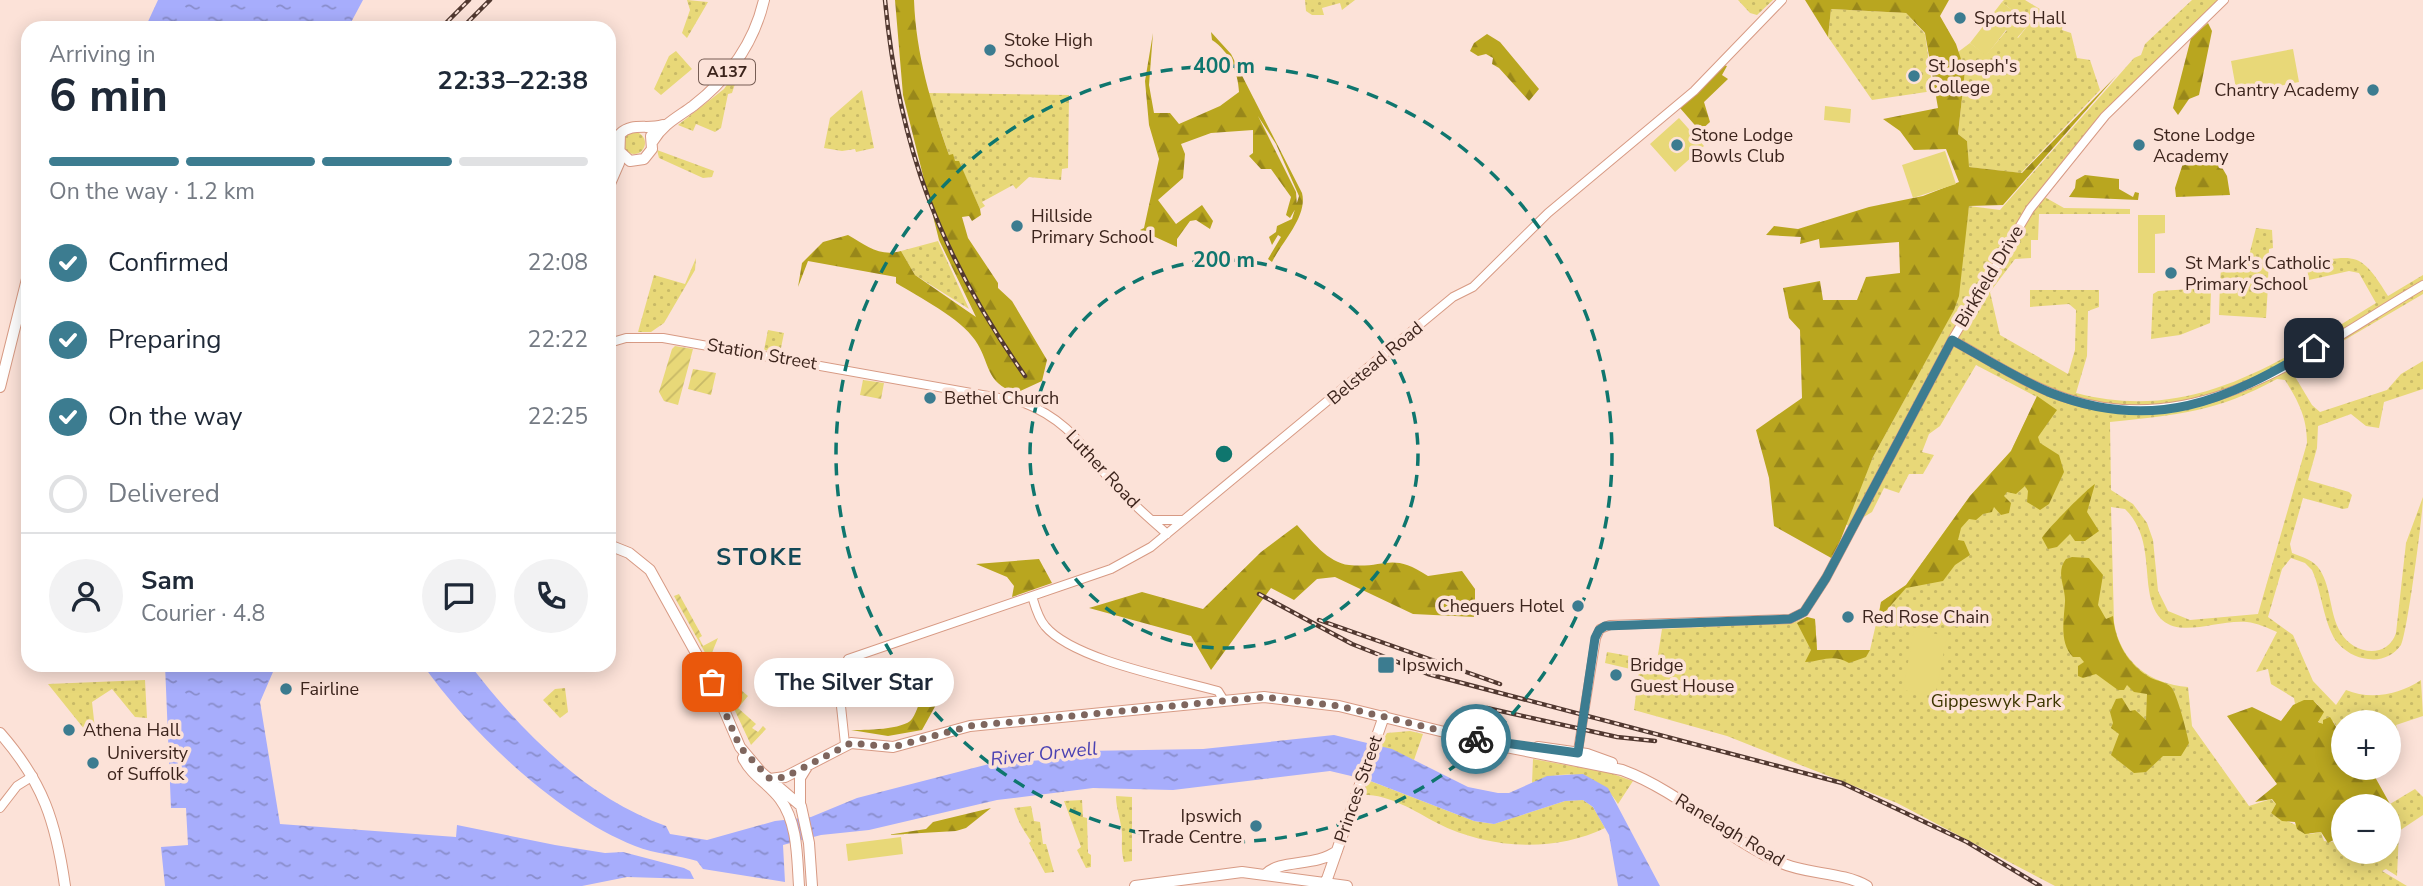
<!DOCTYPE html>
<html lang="en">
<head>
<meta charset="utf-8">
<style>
  :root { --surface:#fff; --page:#f2f2f3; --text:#1f2937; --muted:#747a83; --line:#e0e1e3; --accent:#3c7c90 }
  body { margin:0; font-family:"Nunito Sans",sans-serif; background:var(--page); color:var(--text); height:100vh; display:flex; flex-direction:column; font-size:26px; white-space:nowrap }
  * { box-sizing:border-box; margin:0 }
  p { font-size:23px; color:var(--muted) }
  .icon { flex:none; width:38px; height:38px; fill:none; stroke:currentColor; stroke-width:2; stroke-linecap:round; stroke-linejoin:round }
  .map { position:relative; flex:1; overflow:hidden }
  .side { position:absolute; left:21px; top:21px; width:595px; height:651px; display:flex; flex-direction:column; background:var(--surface); border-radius:21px; box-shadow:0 4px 18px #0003 }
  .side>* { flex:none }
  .buttons { position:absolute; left:2331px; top:710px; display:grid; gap:14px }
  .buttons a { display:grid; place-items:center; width:70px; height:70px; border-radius:50%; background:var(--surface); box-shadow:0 4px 18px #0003; font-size:35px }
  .pin { position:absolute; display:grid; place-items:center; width:60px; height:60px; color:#fff; margin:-30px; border-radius:14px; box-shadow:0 4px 10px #0006 }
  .courier { position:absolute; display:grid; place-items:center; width:70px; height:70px; margin:-35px; border:5px solid #3c7c90; border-radius:50%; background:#fff; color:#222; box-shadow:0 2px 9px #0007 }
  .bubble { position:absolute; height:49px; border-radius:24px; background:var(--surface); box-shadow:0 4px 18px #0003; font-size:23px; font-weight:700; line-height:49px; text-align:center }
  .summary em { font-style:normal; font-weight:700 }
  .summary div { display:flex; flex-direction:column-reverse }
  .summary { display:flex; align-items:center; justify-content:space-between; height:119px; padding:0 28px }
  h1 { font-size:46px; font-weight:700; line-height:52px }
  .bar { display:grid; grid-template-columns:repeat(4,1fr); gap:10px 7px; align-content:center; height:84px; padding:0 28px }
  .bar i { height:9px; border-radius:5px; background:var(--line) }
  .bar .selected { background:var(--accent) }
  .bar p { grid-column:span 4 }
  .line { display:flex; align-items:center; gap:18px; padding:0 28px; border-top:2px solid var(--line) }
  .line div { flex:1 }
  .round { display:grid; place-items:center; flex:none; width:74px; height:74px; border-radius:37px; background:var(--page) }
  ol { padding:0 28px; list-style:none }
  li { display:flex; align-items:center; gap:21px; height:77px }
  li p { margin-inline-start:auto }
  li .icon { padding:7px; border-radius:50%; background:var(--accent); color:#fff; stroke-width:4 }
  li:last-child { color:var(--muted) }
  li i { width:38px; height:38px; border:4px solid var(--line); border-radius:50% }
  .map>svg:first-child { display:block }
  .grass { fill:url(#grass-dots); fill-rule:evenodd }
  .forest { fill:url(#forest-firs) }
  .garden { fill:url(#garden-furrows) }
  .pitch { fill:#e8d878 }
  .water { fill:url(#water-ripples) }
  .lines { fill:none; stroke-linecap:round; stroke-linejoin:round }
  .minor-casing { stroke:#d79a84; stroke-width:10 }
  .major-casing { stroke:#d79a84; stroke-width:12 }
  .minor { stroke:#fff; stroke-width:8 }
  .major { stroke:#fff; stroke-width:10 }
  .rail-casing { stroke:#513830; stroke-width:4.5 }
  .rail { stroke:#fce2d8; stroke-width:2; stroke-dasharray:5; stroke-linecap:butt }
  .done { stroke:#7f665e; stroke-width:7; stroke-dasharray:0 12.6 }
  .route { stroke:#3c7c90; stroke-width:9 }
  .ring { fill:none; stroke:#0f766e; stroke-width:3.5; stroke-dasharray:12 9 }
  .poi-dot { fill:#3c7c90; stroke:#fce2d8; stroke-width:2.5 }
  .labels { text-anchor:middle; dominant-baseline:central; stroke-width:7; stroke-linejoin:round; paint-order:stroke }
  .shield { fill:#fce2d8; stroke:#765d54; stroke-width:2 }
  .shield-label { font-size:16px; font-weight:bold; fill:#3c241c }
  .poi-label { font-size:18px; fill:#3c241c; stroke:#fce2d8; text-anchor:start }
  .street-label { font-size:18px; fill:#3c241c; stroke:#fce2d8 }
  .park-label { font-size:18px; fill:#3d3600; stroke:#fce2d8 }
  .water-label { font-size:19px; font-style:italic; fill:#4b42b3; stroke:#fce2d8 }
  .district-label { font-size:24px; font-weight:bold; letter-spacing:2px; fill:#124857; stroke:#fce2d8 }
  .centre { fill:#0f766e; stroke:#fce2d8; stroke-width:3.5 }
  .ring-label { font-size:21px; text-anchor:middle; font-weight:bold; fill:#0f766e; stroke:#fce2d8; stroke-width:7; stroke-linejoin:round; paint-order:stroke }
</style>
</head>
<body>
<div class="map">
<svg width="2423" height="886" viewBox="0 0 2423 886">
  <defs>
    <pattern id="grass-dots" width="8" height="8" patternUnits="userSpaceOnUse" patternTransform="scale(1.75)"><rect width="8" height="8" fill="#e8d878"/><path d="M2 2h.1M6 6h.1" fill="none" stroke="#c8b967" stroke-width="1.8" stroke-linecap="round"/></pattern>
    <pattern id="forest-firs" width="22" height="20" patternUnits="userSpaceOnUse" patternTransform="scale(1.75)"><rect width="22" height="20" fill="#b9a61f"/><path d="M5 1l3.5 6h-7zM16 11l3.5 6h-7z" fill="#98871a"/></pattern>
    <pattern id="garden-furrows" width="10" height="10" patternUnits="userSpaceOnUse" patternTransform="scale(1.75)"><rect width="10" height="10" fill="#e8d878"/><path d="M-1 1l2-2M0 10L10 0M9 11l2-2" fill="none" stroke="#c8b967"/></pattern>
    <pattern id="water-ripples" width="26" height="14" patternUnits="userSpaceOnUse" patternTransform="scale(1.75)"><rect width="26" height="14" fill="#a7adfc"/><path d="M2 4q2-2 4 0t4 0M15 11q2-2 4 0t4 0" fill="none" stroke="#898dcb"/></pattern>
  </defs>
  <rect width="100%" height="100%" fill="#fce2d8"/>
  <path class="grass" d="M687,0l21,2 -21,36 -5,-5 8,-23z
    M1305,0h50l-13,10 -2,-7 -18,5 2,7h-12l-6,-4z
    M1738,0h35l-16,15 -7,-2z
    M2004,0h21l38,23 -1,7 9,3 6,25 13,2 10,30 -79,83 -53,-6 -1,-26 -9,-7 7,-63 -7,-19 12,-9 16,12 21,-25 11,8 11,-14 -27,-22z
    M2192,0h32l-73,69 -110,126 23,13 66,1v5h-91l-1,26h-7v18l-16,1 -25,33 10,43 68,39 7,-24 1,-40 -7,-6 -39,3v-17h69v17l-11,4 -1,45 -11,37c118,31 204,-32 300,-90l-17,-30 -10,-2 -40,9 -3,-17c51,-8 54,-12 82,33l35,-21v19l-126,74 -3,7 18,30 8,7 67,-22 14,-16 22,-13v28l-39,13 -5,26 -13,-2 -15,-12 -33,12 -1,22 -9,32 41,12 3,3 -4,13 -5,1 -40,-11 -13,46 2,9c10,4 22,7 28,17 12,19 9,44 21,63 12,21 46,27 55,0l10,-90 17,-46c0,17 -16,138 -22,148 -8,11 -20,16 -33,14 -12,-1 -24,-8 -32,-18 -13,-20 -14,-49 -24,-71l-7,-7 -14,-5 -9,11 -14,48 25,18 20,46 23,24 10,-15c24,10 53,5 75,-10l2,36 -27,9 2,7 -9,6v-15h-46l-4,8 -6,-10 -10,4 -5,-4v-16l-4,-4 -19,3 -1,-6 -23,-14 -3,-15 -12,3 21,-40c-9,-4 -20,-9 -30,-10 -37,-4 -89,30 -98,-32 -4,-30 -1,-58 -24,-81l-14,-2 3,115c6,40 36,62 74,65l4,39 57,80 22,-7 5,5 -5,9c15,10 23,8 39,21l11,-2 3,9 8,1 11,-7v17h46l1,-48 25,-15 8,8v18l-24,16 -2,45 -11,-7 -4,2 25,15h-352l-158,-83 -170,-67 -93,-26 5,-39 -34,-8 2,-11 50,9 5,-32 131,-6 14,-6 8,2 2,31h53l11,-48 25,-17 64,-89 41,-45 26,-54 -61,-32 -36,61 -11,8 -7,18 12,3 -11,19h-14l-10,19 -15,-5 -12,24 -23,14 -4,-2 28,-67 81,-148 15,-103 31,4 134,-152 7,-3 4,-11zM2277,379l8,1c13,21 22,37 22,63l-49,171 -68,6 -22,-9 -10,-20 -5,-51 -6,-17 -14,-19 -22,-14 -1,-68c67,-7 107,-10 167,-43z
    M1831,9l75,4 19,21 8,57 -61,9 -44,-63z
    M676,51l16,18 -31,26 -7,-6 15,-33z
    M742,63l-10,30 -4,1 -7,34 -6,4 -19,-8 -3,7 -15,-6 46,-36z
    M862,90l12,58 -18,4 -1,-3 -13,2 -18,-3 6,-30z
    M928,93l141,2 -1,73 -6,1 -1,11 -32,-3 -13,12 -3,-4 -31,17 3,4 -5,3 -21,-47 -8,-1z
    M623 143a11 11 0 1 1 22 0a11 11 0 1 1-22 0Z
    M657,150l57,21 -2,6 -9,1 -44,-20z
    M2256,228l16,2 1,18 -4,1 -1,34h-9l9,3 -2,32 -47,-3 1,-32h9l-9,-2 2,-23 27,-2z
    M938,241l31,68 -54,-34 -14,-24z
    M696,258l-1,12 -31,53 -13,9h-13l16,-57 31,9z
    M2192,289h19l-1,34 -30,12 -29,4 2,-45 5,-3z
    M768,330l16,3 -4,20 -16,-3z
    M145,680l2,38 -12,-1 -23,-28 -20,13 3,27 -6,6 -41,-51z
    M565,688l3,24 -8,6 -17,-18 12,-11z
    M1410,731l13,3 -9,26 -34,-14 7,-13z
    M1533,759l77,14 23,8 -15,23c-20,-32 -52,-36 -86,-21z
    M1360,777l114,44 20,3 71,-23 18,-1 10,7 12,21c-52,25 -117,21 -168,-5 -24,-13 -51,-31 -80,-28z
    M1116,796l16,1v64l-8,1c-3,-11 -2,-18 -2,-26 0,-14 -6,-26 -6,-40z
    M1082,800l1,17 4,1 1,35 3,2v12l-5,1 -9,-18 4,-3 -17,-46z
    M1031,806l3,15 6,1 3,22h3l8,28 -9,1 -16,-30 2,-2c-7,-10 -13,-19 -17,-33z"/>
  <path class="forest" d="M895,0h19c2,55 17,103 35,155l4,-1 2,7h4l21,48 1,6 -9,6 -3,-5 -7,1 6,21 30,45v5l14,13 35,59 -5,21 -26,12c-32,-11 -25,-30 -41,-53 -15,-22 -56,-43 -79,-57v-6l-88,-16 -10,26 4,-24 21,-21 25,-7c19,11 32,22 53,16l14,24 61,42 -37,-77 -36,-145z
    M1805,0h144l-9,16 16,28 9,27 -7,63 9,7 2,26 53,6 95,-98 -114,130 -34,1 -10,90 -5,14 -81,147 -40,102 -59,-33 -5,-48 -13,-48 46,-32 -2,-68 -11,-12 -6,-30 37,-7 3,19h34l9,-23 34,-4 -1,-31 -79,6 -1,-9 -19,5 1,-7 -35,-2 8,-9 24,3 71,-22 54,-11 36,-14 -13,-33 -32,1 -14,-19 -17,-12 55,-11 -13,-75 -19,-20 -75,-4 -3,28z
    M2208,23l4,8 -13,64 -10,4 -11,16 -5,-7 18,-70z
    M1211,32l20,22 71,139c6,23 -20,49 -30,69l-4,-3 13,-22 -3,-2 -6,10 -3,-8 7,-5 1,-6 15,-7 7,-23 -23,-52 -18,-28 38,76 1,14 -7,12 -4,-3 5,-18 -20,-28h-10l-12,-13 4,-3v-23l-42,3 -30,11 4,10 -2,24 -25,22 18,24 26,-19 11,16 -3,8 -14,-9 -6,1 -13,18v8l-37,-17 4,-2 15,-69 -10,-34 -4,-44 8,-48 -4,52 5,28h16l9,11 41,-18 19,-14c-1,-20 -9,-40 -27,-52z
    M1487,34l13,8 39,47 -10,12 -30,-33 -7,-4 1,-6 -7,-4 -8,2 -8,-5 4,-8z
    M1723,65l4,1 -5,9 6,4 -24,23 6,20 -10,9 -20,-23z
    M2198,152l19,7 10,17 3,19 -54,2 -1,-9 11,-34z
    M2085,175l34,4v10l14,8 2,-5 4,1 -1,7 -69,-3 6,-9 1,-8z
    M2037,396l20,14 -19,27 2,6 19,12 5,17 -15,32 -9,6 -13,-8 1,-11 -3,-5 -9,8 -9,-2 -3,4 7,7 -2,10 -8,2 -7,-8 -2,5 -9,2 -7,6 -7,-1 -8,9 -3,12 6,1 6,14 -15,10 -12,16 -37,7 -28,32 3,-18 25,-17 64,-89 41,-45z
    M2095,484l-8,28 12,19 -14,10h-10l-5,-7 -13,13 -9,2 -6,-11c4,-8 47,-51 53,-54z
    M1297,525c14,15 31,38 52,40 36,4 42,-14 79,11l34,-5 13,18v28l-62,-3 -78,-37 -18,2 -23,21 -23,-12 -60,82 -20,-34 -102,-28 53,-16 61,17 58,-57z
    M2072,557l17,1 14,17 -5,30 8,14 7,-3c2,26 15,49 38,62 6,3 15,4 20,9 6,6 16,46 18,56l-8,13h-18l-17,16 -12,1 -23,-18 8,-21 -8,-6 2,-5 -3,-11 6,-13 6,-1 8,13 5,-1 11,10 1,-26 -13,-2 -7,-7 -3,5h-6l-22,-16 -13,4 -5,-2v-10l6,-4 -4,-5h-7c-14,-14 -9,-38 -8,-55 1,-15 -10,-29 1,-43z
    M1039,559l13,24 -40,14 2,-11 -7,-9 -31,-13z
    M1807,617l8,2 2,31h53l-4,7 -17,6c-17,-10 -28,-1 -44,-1l6,-12 -14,-27z
    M927,696l10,7 -15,27 -34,6 -37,-6c13,0 53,0 61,-11 7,-10 4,-15 15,-23z
    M2304,700h9l11,12 -6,10 5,2v-4l7,-3 8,13 5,-3v41h27l20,36 -1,14v-11h-46v28l-15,8 -7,-11 -16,2 -8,-5 -2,-7 -13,-1 -11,-8 5,-9 -4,-5 -17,3 22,-18 -50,-68 25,-9 29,14 12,-16z
    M991,808l-25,20 -10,3 -69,4 39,-6 7,-7z"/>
  <path class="garden" d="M675,346l18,3 -15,56 -14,-4 -5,-9 13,-43z
    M693,369l23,4 -5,22 -23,-6z
    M863,380l21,3 -3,16 -21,-4z
    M679,594l23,42 -3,2 4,8 15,-8 -9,22 -35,-64z
    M715,668l33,28 -10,12 18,16 -4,4 6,4 5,-6 3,3 -15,16z"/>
  <path class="pitch" d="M2002,2l27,22 -12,14 -11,-8 -20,26 -16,-13z
    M2293,49l6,33 -62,12 -6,-33z
    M1825,106l26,3 -1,14 -26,-3z
    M1679,118l25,28 -29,26 -25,-28z
    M1945,151l11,33 -43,14 -11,-33z
    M2138,215h27v18l-10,1v39h-17z
    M1914,630l33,6 -12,60 -32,-6z
    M901,837l2,17 -55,7 -2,-17z"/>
  <path class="water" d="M158,0h205l-15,28h-203z
    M165,665h111l-16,37 20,122 176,13 1,-12 98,20 50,8 18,-1 61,16 6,3 4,8 -67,-2 -45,9h-417l-4,-39 27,-2 -2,-37h-15z
    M423,665h47c51,66 116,133 196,161l4,8 37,6 68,-19 36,-4 46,-19 132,-34 95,-7v-6l119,-2 131,-14 58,14 76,38 30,6h11l38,-17 36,-2 25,14 52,98h-42l-9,-51 -16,-28 -10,-7 -18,1 -71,23 -20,-3 -106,-41 -38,-9 -157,19 -80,-2 -96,12 -128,30 -48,5 -38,10 2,37 -82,-13 -6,-8c-19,-6 -42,-7 -62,-15 -78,-31 -164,-113 -212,-181z"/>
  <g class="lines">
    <defs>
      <path id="minor" d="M1952,340c37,20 74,45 114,58 135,44 246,-48 357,-113
        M609,343l17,-5h37l359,64c46,18 59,43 89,79 17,19 37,36 56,53
        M1152,520h31
        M1032,596c3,10 6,22 13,30 28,34 130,53 173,65l5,8
        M845,744l-7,-66 10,-19 263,-90 40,-22 302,-250 20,-10 75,-74 146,-122 88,-91
        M1577,757l19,-119 4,-9 10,-4 180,-6 14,-7 22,-34 126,-238 78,-131 75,-93 119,-116
        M0,808l17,-22 16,-10"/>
      <path id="major" d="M653,141c10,-17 25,-24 40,-35 35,-27 61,-63 71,-106
        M618,150l12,11 14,-2 8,-10 -1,-13
        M609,186l10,-23 1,-29c12,-12 27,-4 43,-9
        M0,387l28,-112
        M609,545l20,8 21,17 62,112 28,65 21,25 40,34 8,37 3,43
        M0,733c43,49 56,89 65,153
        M1538,747l49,7 25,9
        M743,758c9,18 26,26 37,41 18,24 17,59 19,87
        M770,779l15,-2 66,-34 42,4 77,-21 294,-29 75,9 162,40 121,24c57,21 102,67 157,92 28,13 61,9 88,24
        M800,803v-25l8,-13
        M1266,874c14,-15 50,-7 71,-23
        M1326,882l58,-166
        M1135,886l107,-14 105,14"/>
    </defs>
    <use href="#minor" class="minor-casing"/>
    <use href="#major" class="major-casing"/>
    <use href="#minor" class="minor"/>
    <use href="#major" class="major"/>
    <defs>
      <path id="rail" d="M885,0c14,148 55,255 140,376
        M441,28l28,-28
        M462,28l28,-28
        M1259,594l93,50 76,30 414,109 125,59 73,44
        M1319,620l181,64
        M1487,708l130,29 38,4"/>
    </defs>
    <use href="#rail" class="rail-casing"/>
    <use href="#rail" class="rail"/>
  </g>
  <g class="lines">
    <path class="done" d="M712,682l28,65 30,32 15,-2 66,-34 42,4 77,-21 294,-29 75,9 137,33"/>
    <path class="route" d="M1476,739l102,14 17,-115 4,-8 6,-4 185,-7 14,-7 22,-34 126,-238c32,18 65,39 99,53 102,40 176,8 263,-45"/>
  </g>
  <g class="ring">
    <circle cx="1224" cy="454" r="194"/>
    <circle cx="1224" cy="454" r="388"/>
  </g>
  <g class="poi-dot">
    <circle cx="1960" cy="18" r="7"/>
    <circle cx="990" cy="50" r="7"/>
    <circle cx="1914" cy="76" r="7"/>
    <circle cx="2373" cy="90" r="7"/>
    <circle cx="1677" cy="145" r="7"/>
    <circle cx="2139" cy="145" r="7"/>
    <circle cx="1017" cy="226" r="7"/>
    <circle cx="2171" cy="273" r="7"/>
    <circle cx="930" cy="398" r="7"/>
    <circle cx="1578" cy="606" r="7"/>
    <circle cx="1848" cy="617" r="7"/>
    <rect x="1377" y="656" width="18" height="18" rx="3.5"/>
    <circle cx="1616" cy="675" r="7"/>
    <circle cx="286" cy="689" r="7"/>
    <circle cx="69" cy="730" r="7"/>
    <circle cx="93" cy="763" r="7"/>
    <circle cx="1256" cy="826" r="7"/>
  </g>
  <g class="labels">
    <rect class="shield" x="699" y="59.5" width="56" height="25" rx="5"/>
    <g class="shield-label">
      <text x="727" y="72">A137</text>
    </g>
    <g class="poi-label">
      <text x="1974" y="18">Sports Hall</text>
      <text x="1004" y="40">Stoke High<tspan x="1004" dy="21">School</tspan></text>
      <text x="1928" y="66">St Joseph's<tspan x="1928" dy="21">College</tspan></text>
      <text x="2359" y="90" text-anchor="end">Chantry Academy</text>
      <text x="1691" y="135">Stone Lodge<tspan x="1691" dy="21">Bowls Club</tspan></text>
      <text x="2153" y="135">Stone Lodge<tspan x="2153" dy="21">Academy</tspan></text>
      <text x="1031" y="216">Hillside<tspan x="1031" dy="21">Primary School</tspan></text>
      <text x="2185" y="263">St Mark's Catholic<tspan x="2185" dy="21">Primary School</tspan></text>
      <text x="944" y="398">Bethel Church</text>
      <text x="1564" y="606" text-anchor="end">Chequers Hotel</text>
      <text x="1862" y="617">Red Rose Chain</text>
      <text x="1402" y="665">Ipswich</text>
      <text x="1630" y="665">Bridge<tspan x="1630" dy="21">Guest House</tspan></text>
      <text x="300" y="689">Fairline</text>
      <text x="83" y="730">Athena Hall</text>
      <text x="107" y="753">University<tspan x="107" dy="21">of Suffolk</tspan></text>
      <text x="1242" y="816" text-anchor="end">Ipswich<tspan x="1242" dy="21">Trade Centre</tspan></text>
    </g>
    <g class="street-label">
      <text transform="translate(1989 276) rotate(-59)">Birkfield Drive</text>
      <text transform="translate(762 354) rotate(10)">Station Street</text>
      <text transform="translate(1375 363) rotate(-40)">Belstead Road</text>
      <text transform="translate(1103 469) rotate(47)">Luther Road</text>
      <text transform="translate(1358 789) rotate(-71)">Princes Street</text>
      <text transform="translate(1730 830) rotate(31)">Ranelagh Road</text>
    </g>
    <g class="park-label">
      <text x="1996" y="701">Gippeswyk Park</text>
    </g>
    <g class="water-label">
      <text transform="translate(1044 754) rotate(-6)">River Orwell</text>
    </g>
    <g class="district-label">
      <text x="760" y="557">STOKE</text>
    </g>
  </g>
  <circle cx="1224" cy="454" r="10" class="centre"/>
  <g class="ring-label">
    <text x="1224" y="73">400 m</text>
    <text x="1224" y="267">200 m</text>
  </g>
</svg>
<div class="buttons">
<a>+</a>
<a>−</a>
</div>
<div class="pin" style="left:712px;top:682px;background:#ea580c"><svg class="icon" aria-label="bag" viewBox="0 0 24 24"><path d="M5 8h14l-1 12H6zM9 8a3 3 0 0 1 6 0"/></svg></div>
<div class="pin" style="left:2314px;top:348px;background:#1f2937"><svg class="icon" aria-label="home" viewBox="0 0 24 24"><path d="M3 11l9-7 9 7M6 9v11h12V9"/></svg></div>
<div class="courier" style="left:1476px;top:739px"><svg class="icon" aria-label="bike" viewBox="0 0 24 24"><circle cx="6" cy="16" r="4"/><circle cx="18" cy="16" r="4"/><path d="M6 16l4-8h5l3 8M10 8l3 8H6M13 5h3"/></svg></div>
<div class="bubble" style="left:754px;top:658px;width:200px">The Silver Star</div>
<section class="side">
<div class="summary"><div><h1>6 min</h1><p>Arriving in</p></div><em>22:33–22:38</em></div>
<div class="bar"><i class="selected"></i><i class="selected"></i><i class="selected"></i><i></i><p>On the way · 1.2 km</p></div>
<ol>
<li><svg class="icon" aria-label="check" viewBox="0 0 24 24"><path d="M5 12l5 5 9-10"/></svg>Confirmed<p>22:08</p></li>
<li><svg class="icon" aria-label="check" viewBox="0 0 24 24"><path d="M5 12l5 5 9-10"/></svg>Preparing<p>22:22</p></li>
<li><svg class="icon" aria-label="check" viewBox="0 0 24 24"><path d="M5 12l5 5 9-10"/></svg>On the way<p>22:25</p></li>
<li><i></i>Delivered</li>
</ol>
<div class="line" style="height:126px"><a class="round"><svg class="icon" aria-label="person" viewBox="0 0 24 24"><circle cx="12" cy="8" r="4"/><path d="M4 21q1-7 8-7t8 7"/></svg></a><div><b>Sam</b><p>Courier · 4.8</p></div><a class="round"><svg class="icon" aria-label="chat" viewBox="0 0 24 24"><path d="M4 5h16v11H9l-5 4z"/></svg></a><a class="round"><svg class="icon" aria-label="phone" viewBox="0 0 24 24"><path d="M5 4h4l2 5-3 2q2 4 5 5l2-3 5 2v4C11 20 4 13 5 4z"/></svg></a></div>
</section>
</div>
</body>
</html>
